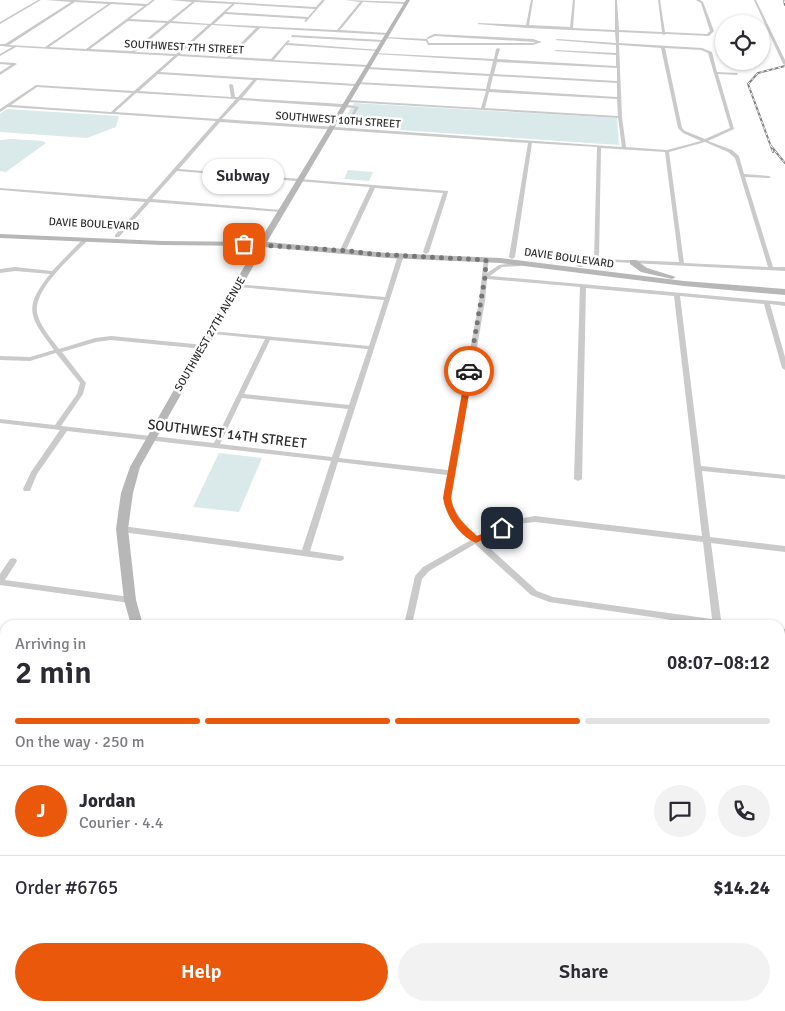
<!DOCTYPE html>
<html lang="en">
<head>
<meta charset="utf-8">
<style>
  :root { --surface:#fff; --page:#f2f2f3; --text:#2b2b33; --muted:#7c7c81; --line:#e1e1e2; --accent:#ea580c }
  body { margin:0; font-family:Signika,sans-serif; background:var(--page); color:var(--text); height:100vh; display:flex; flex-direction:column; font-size:19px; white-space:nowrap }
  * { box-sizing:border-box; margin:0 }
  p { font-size:16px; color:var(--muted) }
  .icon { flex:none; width:28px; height:28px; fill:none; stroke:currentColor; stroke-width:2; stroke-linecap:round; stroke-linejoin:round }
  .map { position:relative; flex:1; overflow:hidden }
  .side { position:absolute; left:0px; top:620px; width:785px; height:391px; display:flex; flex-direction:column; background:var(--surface); border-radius:15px 15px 0 0; box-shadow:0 1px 4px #0004 }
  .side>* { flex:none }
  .tools { position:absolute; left:715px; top:15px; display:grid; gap:10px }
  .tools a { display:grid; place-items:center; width:55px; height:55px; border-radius:50%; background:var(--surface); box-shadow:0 1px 4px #0004; font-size:25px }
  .pin { position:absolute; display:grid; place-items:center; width:42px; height:42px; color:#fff; margin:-21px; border-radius:10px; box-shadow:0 2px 8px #0006 }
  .courier { position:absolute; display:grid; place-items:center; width:50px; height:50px; margin:-25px; border:4px solid #ea580c; border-radius:50%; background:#fff; color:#222; box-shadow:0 1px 6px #0007 }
  .bubble { position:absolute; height:35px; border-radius:18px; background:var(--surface); box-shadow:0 1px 4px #0004; font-size:16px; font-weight:600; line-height:35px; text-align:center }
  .head em { font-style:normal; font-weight:600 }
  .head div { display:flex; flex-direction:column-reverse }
  .head { display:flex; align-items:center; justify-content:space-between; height:85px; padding:0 15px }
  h1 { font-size:32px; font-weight:600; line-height:38px }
  .bar { display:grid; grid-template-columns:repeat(4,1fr); gap:8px 5px; align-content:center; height:60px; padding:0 15px }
  .bar i { height:6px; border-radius:4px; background:var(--line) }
  .bar .current { background:var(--accent) }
  .bar p { grid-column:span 4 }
  .line { display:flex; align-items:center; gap:12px; padding:0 15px; border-top:1px solid var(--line) }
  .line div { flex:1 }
  .round { display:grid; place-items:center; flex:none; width:52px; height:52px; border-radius:26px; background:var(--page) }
  .button { display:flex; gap:10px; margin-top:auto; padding:10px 15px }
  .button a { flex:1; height:58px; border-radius:30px; background:var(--accent); color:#fff; font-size:20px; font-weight:600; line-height:58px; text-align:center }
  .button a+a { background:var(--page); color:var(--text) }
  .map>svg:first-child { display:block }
  .green { fill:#daeaea }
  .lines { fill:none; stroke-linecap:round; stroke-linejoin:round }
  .street { fill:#cacaca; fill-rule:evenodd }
  .secondary { fill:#b7b7b7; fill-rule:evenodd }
  .rail-casing { stroke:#828282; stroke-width:2 }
  .rail { stroke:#fff; stroke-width:1; stroke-dasharray:3; stroke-linecap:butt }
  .route { fill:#ea580c }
  .done { stroke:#767676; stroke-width:5; stroke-dasharray:0 9 }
  .labels { text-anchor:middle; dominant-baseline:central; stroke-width:5; stroke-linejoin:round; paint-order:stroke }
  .far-street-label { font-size:11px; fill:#2d2d2d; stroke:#fff }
  .street-label { font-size:14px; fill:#2d2d2d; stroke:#fff }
</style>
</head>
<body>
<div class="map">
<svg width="785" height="1011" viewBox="0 0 785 1011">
  <rect width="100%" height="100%" fill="#fff"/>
  <path class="green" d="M354,103l263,15 2,27 -279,-19z
    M7,109l112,7 -3,11 -29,11 -87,-6v-18z
    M12,139l31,2 3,2 -40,29 -6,-1v-31z
    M348,170l25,2 -4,9 -25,-2z
    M219,453l43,5 -23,54 -46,-5z"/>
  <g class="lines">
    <path class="street" d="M38,0h3l-41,24v-2z
      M46,0h29l72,4 5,-4h3l-25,19 38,2 24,-19 -22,-2h25l121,7 6,-7h3l-19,22 -2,-1 2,-2 -81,-5 -11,10 123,6 23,-28 -15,-2 61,2 1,2 -44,-2 -23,28 48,3 1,2 -129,-7 -29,29 40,2 17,-19 2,1 -2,2 92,7 -2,1 -92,-6 -12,15 94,5 2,1 -2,1 122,7 3,-13 -120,-7 2,-1 119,6 2,-10 2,-1 2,1 -3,10 119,7v-11l-62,-4 2,-1 60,3v-8l-61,-5 2,-1 59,4 -1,-11 -88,-4 -50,-4 2,-1 47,2 5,-25h2l-4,25 41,2 3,-27h2l-2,28 42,2v-30h2l2,30 43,2 -4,-32h2l5,32 42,2 3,-3 -9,-28 -5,-3h4l3,2 11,29 -5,5 -43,-2 -2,1 -2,-1 -43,-2v11l83,5 10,4 5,20 21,1 -1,2 -19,-1 16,55 -26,12 24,9 7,6 5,18 25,2 2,1 -2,1 -24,-1 28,90h12v4l-191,-10 3,-114 -65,-4 -17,114 -3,2 -3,-2 19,-114 -308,-21 -41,47 269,22v1l-19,60 -3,2 -3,-2 20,-59 -68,-5 -29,62 -3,2 -3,-2 30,-63 -193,-16 -25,28 129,11 2,1 -2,1 -131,-10 -31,35h-4v-2l30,-33 -145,-12v-2l147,11 69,-78 -208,-14 -8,5v-3l36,-24 98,6 40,-35 -158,-9 -16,9v-2l12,-7 -12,-1v-2h5l66,-42zM75,2l33,2 -63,43 -36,-2zM195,2l37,2 -22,20 -38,-3zM111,4l33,2 -58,43 -37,-2zM235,4l80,5 -7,8 -82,-5zM128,21l38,2 -34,28 -42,-2zM170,23l38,2 -32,29 -41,-2zM212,25l44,3 -29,29 -47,-3zM619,45l42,3 17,80 5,5 18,8 -34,9 -41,-3 -4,-30zM665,48l36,2 7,3 22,75 -25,11 -20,-8 -3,-3zM178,56l189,11 -2,1 2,1 122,7 -3,13 -129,-7 -2,1 2,1 129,7 -5,17 -134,-8 -2,1 2,1 271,16 4,29 -400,-28 18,-19 115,8 -7,12 13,4v-2l-9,-3 7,-12 -15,-3 -102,-6 15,-18 99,6 2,-1 -2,-1 -196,-12zM497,62l120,6v13l-123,-7zM158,74l95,6 -15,17h-3l-2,-12 -2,-1 -2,1 2,12 -92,-6zM493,76l124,7v14l-127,-8zM37,87l95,6 -21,19 -100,-7zM489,92l128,7 1,17 -133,-8zM136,93l100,6 -18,20 -103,-7zM705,142l23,10 7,6 33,109 -84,-4 -15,-111zM601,148l64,4 14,110 -80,-3z
      M754,0h2l29,60v5l-2,-1z
      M434,34l99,5 9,3 -9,3h-105l-2,-4 -43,-3 2,-1 42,2 2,4h104l3,-1 -101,-6 -7,3 -2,-1z
      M292,35l91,5 2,1 -2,1 -92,-5z
      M0,62l15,1 2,1 -17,11v-3l11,-7 -11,-1z
      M83,239l5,1c-15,16 -54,48 -51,72 2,13 14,26 22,37l36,-11 16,-2 93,9 3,2 -3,2 -93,-9 -15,2 -34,10 24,31 -3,11 -22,32 153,17 51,-104 -52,-5 -2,-1v-2l158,15 15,-46 -146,-13 -3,-2 1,-1 149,13 13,-42 3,-2 3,2 -65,203 109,12 31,-169 5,-43 5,1 -2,14 12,-8 21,-3 3,2 -3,2 -18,1 -12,9 295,26v4l-15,-2 15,53v13l-3,-2 -18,-64 -84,-8 21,170 84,9v4l-83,-8 8,66 75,9v6l-74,-9 10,77 12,3 1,2h-28l-157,-23 -18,-7 -56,-51 -46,27 -7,8 -10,46h-8l11,-49 8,-9 48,-27c-12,-11 -26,-24 -27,-41 -1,-7 2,-16 3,-24l-109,-13 -28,89 33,5 1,2 -1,2 -3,1 -218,-29 -4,-3 4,-3 180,24 29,-89 -264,-30 -30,43 -7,17h-6l-1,-2 8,-17 29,-42 -60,-7v-4l55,6 22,-31 3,-11 -24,-30 -26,8 -30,-1v-4l30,1 24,-7c-24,-33 -32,-41 -4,-76l-35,-3 -15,2v-4l15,-2 37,4zM487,279l93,8 -6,192 4,2 4,-2 4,-191 88,8 28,240 -167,-20 -23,4 -35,16c-12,-11 -22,-21 -26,-38l34,-197zM270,340l98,9 -19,56 -105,-11zM242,398l106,11 -16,48 -112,-13zM535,522l168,20 9,77 -159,-22 -16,-6 -55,-50 34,-17z
      M13,558l3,1 1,2 -12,19 125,17 3,1 1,2 -1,2 -3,1 -130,-18v-11l10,-15z
      M780,628l5,1v6l-5,-1z
      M0,674l5,1v8l-5,-1z
      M780,729l5,1v8l-5,-1z
      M0,789l5,1v10l-5,-1z
      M780,827l5,2v12l-5,-2z
      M5,852v19l-1,3 -4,1v-19l1,-3z
      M696,1006h35l3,5h-34l-2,-1z"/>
    <path class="secondary" d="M406,0h4l-143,242 121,11 112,5 184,23 101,8v6l-101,-9 -184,-23 -112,-5 -124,-11 -124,220 -7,26 -5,36 8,71 7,25h-12l-7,-25 -8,-71 5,-36 9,-26 126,-221 -94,-1 -162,-7v-4l162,7 97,1z
      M596,258l4,2 -1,2 -19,5 -4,-2z
      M630,260h6l11,8 29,9 -4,2 -31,-7 -11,-8z
      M97,1006h18l-1,5h-18z"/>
    <defs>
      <path id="rail" d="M784,0l1,5
        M771,146l14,17
        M773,152l-25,-68 10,-11 27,-7"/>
    </defs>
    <use href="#rail" class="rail-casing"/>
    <use href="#rail" class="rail"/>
  </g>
  <path class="route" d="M469,369l4,2 -22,127c3,18 13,26 26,38l25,-11 4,3 -30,15c-17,-7 -30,-27 -33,-45l23,-127z"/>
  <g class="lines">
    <path class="done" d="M244,244l106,7 21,3 115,6 -1,17 -16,94"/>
  </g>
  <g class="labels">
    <g class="far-street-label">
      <text transform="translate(184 47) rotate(3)">SOUTHWEST 7TH STREET</text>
      <text transform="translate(338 120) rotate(4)">SOUTHWEST 10TH STREET</text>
      <text transform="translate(94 224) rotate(3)">DAVIE BOULEVARD</text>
      <text transform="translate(569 258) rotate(8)">DAVIE BOULEVARD</text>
      <text transform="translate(210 334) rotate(-60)">SOUTHWEST 27TH AVENUE</text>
    </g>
    <g class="street-label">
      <text transform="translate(227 434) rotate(7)">SOUTHWEST 14TH STREET</text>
    </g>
  </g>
</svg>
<div class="tools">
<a><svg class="icon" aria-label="locate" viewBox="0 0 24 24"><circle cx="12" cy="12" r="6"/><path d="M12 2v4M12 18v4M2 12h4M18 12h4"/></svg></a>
</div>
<div class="pin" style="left:244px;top:244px;background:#ea580c"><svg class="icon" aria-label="bag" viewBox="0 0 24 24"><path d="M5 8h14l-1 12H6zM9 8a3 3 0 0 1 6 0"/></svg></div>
<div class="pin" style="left:502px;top:528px;background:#1f2937"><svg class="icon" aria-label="home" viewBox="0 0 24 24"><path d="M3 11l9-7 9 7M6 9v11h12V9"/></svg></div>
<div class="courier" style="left:469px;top:371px"><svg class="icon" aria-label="car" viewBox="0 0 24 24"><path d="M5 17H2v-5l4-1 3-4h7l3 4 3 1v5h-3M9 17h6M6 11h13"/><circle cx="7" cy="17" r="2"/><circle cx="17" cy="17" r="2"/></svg></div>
<div class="bubble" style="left:202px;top:159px;width:82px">Subway</div>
<section class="side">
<div class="head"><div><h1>2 min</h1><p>Arriving in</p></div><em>08:07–08:12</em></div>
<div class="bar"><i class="current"></i><i class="current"></i><i class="current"></i><i></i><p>On the way · 250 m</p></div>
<div class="line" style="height:90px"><b class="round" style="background:var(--accent);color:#fff">J</b><div><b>Jordan</b><p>Courier · 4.4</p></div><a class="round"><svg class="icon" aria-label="chat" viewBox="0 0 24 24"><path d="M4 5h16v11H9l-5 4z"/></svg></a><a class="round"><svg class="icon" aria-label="phone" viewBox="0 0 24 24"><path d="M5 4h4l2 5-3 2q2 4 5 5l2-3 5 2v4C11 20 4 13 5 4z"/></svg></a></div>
<div class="line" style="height:65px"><div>Order #6765</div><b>$14.24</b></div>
<div class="button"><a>Help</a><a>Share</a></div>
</section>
</div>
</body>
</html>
